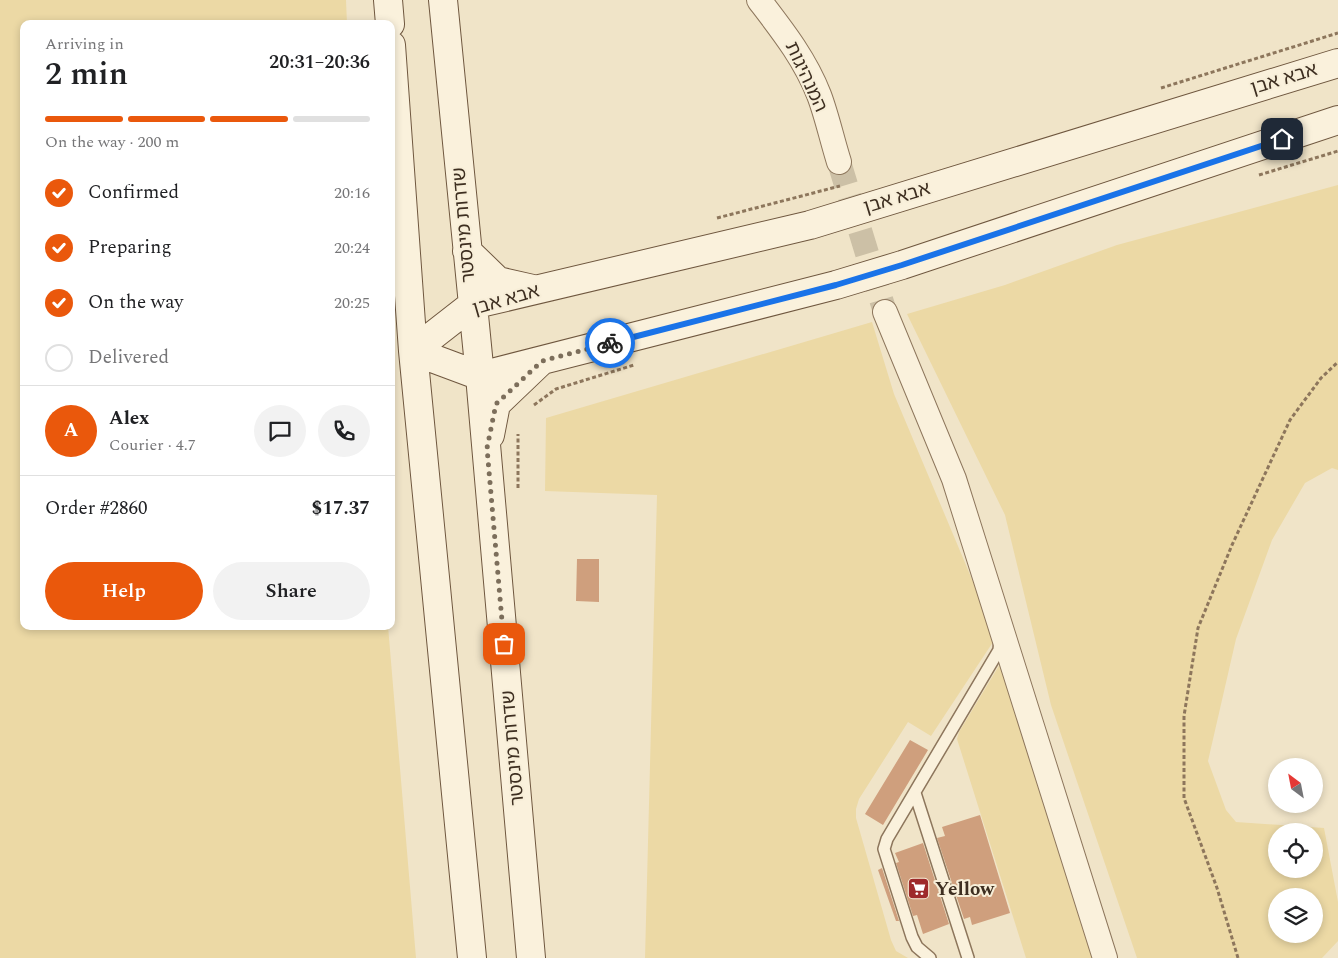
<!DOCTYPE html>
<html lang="en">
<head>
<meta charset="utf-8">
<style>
  :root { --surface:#fff; --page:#f2f2f2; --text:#202124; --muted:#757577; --line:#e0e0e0; --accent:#ea580c }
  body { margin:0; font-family:Spectral,"Noto Sans Hebrew",serif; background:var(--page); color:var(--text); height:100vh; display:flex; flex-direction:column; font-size:19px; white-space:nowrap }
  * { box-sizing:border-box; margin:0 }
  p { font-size:16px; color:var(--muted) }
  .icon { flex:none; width:28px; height:28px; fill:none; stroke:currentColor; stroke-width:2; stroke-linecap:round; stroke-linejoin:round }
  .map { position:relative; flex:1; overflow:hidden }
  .panel { position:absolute; left:20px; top:20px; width:375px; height:610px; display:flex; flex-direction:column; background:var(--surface); border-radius:10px; box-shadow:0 2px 8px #0003 }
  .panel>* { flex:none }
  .needle { width:32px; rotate:328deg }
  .buttons { position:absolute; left:1268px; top:758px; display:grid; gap:10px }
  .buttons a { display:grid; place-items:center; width:55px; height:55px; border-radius:50%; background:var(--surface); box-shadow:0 2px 8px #0003; font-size:25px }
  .pin { position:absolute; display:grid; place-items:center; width:42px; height:42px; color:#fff; margin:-21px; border-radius:10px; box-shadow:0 2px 8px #0006 }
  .courier { position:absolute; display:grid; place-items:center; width:50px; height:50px; margin:-25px; border:4px solid #1a73e8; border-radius:50%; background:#fff; color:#222; box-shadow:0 1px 6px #0007 }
  .headline em { font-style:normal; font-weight:600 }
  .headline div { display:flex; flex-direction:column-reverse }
  .headline { display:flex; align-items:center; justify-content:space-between; height:85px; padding:0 25px }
  h1 { font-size:32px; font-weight:600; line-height:38px }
  .bar { display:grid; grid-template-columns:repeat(4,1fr); gap:8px 5px; align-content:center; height:60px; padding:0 25px }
  .bar i { height:6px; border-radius:4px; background:var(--line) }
  .bar .selected { background:var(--accent) }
  .bar p { grid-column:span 4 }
  .line { display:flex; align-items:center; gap:12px; padding:0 25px; border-top:1px solid var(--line) }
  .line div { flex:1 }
  .round { display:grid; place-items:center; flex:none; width:52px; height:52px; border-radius:26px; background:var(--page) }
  ol { padding:0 25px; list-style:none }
  li { display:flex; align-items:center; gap:15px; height:55px }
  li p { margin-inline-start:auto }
  li .icon { padding:5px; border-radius:50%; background:var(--accent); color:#fff; stroke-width:4 }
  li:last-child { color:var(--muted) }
  li i { width:28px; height:28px; border:2px solid var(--line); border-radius:50% }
  .button { display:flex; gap:10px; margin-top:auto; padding:10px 25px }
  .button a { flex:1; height:58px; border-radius:30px; background:var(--accent); color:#fff; font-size:20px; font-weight:600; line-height:58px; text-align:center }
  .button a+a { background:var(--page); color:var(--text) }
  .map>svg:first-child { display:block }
  .sand { fill:#ecd9a5; fill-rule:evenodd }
  .building { fill:#cf9f7d }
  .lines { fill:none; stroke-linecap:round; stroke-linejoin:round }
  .street-tunnel { stroke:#ccc0a6; stroke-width:24; stroke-dasharray:24 12; stroke-linecap:butt }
  .lane-casing { stroke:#8d765c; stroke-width:14 }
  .street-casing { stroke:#8d765c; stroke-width:26 }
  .secondary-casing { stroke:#6f573f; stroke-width:30 }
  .path { stroke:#8d765c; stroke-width:3; stroke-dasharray:4 2.5; stroke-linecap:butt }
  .lane { stroke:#faf1dc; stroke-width:11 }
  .street { stroke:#faf1dc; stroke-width:24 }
  .secondary { stroke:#faf1dc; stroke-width:28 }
  .done { stroke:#7c6e5b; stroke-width:5; stroke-dasharray:0 9 }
  .route { stroke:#1a73e8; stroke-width:6 }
  .labels { text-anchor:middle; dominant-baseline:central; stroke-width:4; stroke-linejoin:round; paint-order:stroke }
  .street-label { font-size:19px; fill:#3d2e20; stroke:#f7eed8 }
  .poi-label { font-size:19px; font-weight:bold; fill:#3d2e20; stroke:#f7eed8; text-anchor:start }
</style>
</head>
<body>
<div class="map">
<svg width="1338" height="958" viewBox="0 0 1338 958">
  <rect width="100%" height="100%" fill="#f0e4c8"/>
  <path class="sand" d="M0,0h346l1,24h-323v602h364l28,332h-416z
    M1338,185v285l-6,-2 -27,15 -33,57 -36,99 -28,122 18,49 10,12 88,6 14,74v39l-16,17h-185l-86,-253 -46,-190 -98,-201 98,-29 112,-40zM1276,831h38v38h-38zM1276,896h38v38h-38z
    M872,322l22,72 93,221 6,27 -62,94 -23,-14 -49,77 -3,10v9l35,122 5,11 12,7h-263l12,-463 -112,-4 1,-73z
    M1003,659l95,299h-72l-69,-219 2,-7z"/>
  <path class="building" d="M577,559h22v43l-23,-1z
    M910,740l18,10 -45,75 -18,-11z
    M980,815l30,98 -38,12 -2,-8 -6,2 -27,-81 8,-2 -3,-9z
    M923,843l26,81 -26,10 -6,-19 -4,1 -17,-53 3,-1 -4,-9z
    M882,868l17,53h-3l-18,-51z"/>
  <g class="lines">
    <path class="street-tunnel" d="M839,162l46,150"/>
    <defs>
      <path id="lane" d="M915,793l53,165
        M930,958l-13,-11 -5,-10 -28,-88 3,-10 112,-189 1,-11"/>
      <path id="street" d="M759,0c23,30 46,59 60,95 8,21 13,45 20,67
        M885,312l69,167 151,479"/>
      <path id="secondary" d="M388,0l2,24
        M443,0l37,376 51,582
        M391,45l22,306 59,607
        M467,251l31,30 35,8
        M413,351l59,-46 338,-80 528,-162
        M413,351l67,25 356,-91 66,-20 436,-145
        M490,435l6,-31 44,-42"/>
    </defs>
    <use href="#lane" class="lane-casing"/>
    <use href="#street" class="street-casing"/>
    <use href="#secondary" class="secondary-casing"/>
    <path class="path" d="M1161,88l177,-55
      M1259,175l79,-24
      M717,218l123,-32
      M534,405l22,-16 78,-24
      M518,488v-54
      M1238,958l-21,-70 -33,-90v-82l14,-88 34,-83 58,-125 31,-42 17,-16"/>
    <use href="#lane" class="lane"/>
    <use href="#street" class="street"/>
    <use href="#secondary" class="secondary"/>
  </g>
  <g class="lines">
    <path class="done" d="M504,644l-17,-196 9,-44 46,-43 68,-18"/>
    <path class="route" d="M610,343l226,-58 66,-20 380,-126"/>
  </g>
  <defs>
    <symbol id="supermarket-square" viewBox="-11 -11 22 22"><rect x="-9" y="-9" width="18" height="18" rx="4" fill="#9e2a2b" stroke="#f7eed8"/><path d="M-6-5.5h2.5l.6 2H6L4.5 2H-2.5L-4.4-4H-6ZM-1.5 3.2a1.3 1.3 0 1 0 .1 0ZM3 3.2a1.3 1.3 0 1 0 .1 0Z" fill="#fff"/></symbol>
  </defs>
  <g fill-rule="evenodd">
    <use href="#supermarket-square" x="906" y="876" width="25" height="25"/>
  </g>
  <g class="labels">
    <g class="street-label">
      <text transform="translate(806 77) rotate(65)">המנהיגות</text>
      <text transform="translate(1284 79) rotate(-17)">אבא אבן</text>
      <text transform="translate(897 198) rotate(-17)">אבא אבן</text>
      <text transform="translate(464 225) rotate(-95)">שדרות מינסטר</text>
      <text transform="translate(506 300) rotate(-16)">אבא אבן</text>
      <text transform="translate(513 748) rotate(-95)">שדרות מינסטר</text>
    </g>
    <g class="poi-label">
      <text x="935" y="889">Yellow</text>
    </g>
  </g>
</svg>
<div class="buttons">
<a><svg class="needle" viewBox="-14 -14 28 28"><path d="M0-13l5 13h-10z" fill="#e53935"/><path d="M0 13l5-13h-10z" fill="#757577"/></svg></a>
<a><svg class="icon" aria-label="locate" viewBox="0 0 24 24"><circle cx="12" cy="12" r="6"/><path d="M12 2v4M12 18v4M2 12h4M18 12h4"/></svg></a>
<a><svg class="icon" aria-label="layers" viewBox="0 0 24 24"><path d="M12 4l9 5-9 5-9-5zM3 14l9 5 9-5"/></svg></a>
</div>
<div class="pin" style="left:504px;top:644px;background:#ea580c"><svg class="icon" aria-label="bag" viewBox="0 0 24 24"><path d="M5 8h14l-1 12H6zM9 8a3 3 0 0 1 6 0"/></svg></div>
<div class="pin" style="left:1282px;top:139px;background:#1f2937"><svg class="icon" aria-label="home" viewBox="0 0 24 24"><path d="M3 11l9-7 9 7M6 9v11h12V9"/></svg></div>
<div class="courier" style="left:610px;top:343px"><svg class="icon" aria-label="bike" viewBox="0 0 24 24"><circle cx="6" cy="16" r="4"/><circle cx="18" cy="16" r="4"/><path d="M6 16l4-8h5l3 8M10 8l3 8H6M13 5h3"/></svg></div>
<section class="panel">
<div class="headline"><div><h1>2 min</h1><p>Arriving in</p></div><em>20:31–20:36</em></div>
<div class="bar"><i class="selected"></i><i class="selected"></i><i class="selected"></i><i></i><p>On the way · 200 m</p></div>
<ol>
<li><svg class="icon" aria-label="check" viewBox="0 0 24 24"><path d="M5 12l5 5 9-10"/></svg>Confirmed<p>20:16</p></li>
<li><svg class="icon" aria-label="check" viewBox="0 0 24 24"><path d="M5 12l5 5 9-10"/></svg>Preparing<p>20:24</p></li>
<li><svg class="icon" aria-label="check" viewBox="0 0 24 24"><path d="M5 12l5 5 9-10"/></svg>On the way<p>20:25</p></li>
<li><i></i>Delivered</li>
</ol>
<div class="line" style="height:90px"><b class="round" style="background:var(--accent);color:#fff">A</b><div><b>Alex</b><p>Courier · 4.7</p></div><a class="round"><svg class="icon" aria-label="chat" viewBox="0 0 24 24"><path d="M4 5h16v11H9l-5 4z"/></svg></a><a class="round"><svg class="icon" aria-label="phone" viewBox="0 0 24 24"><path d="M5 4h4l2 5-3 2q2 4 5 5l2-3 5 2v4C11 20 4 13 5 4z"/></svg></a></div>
<div class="line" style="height:65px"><div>Order #2860</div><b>$17.37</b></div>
<div class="button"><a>Help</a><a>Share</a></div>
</section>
</div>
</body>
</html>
